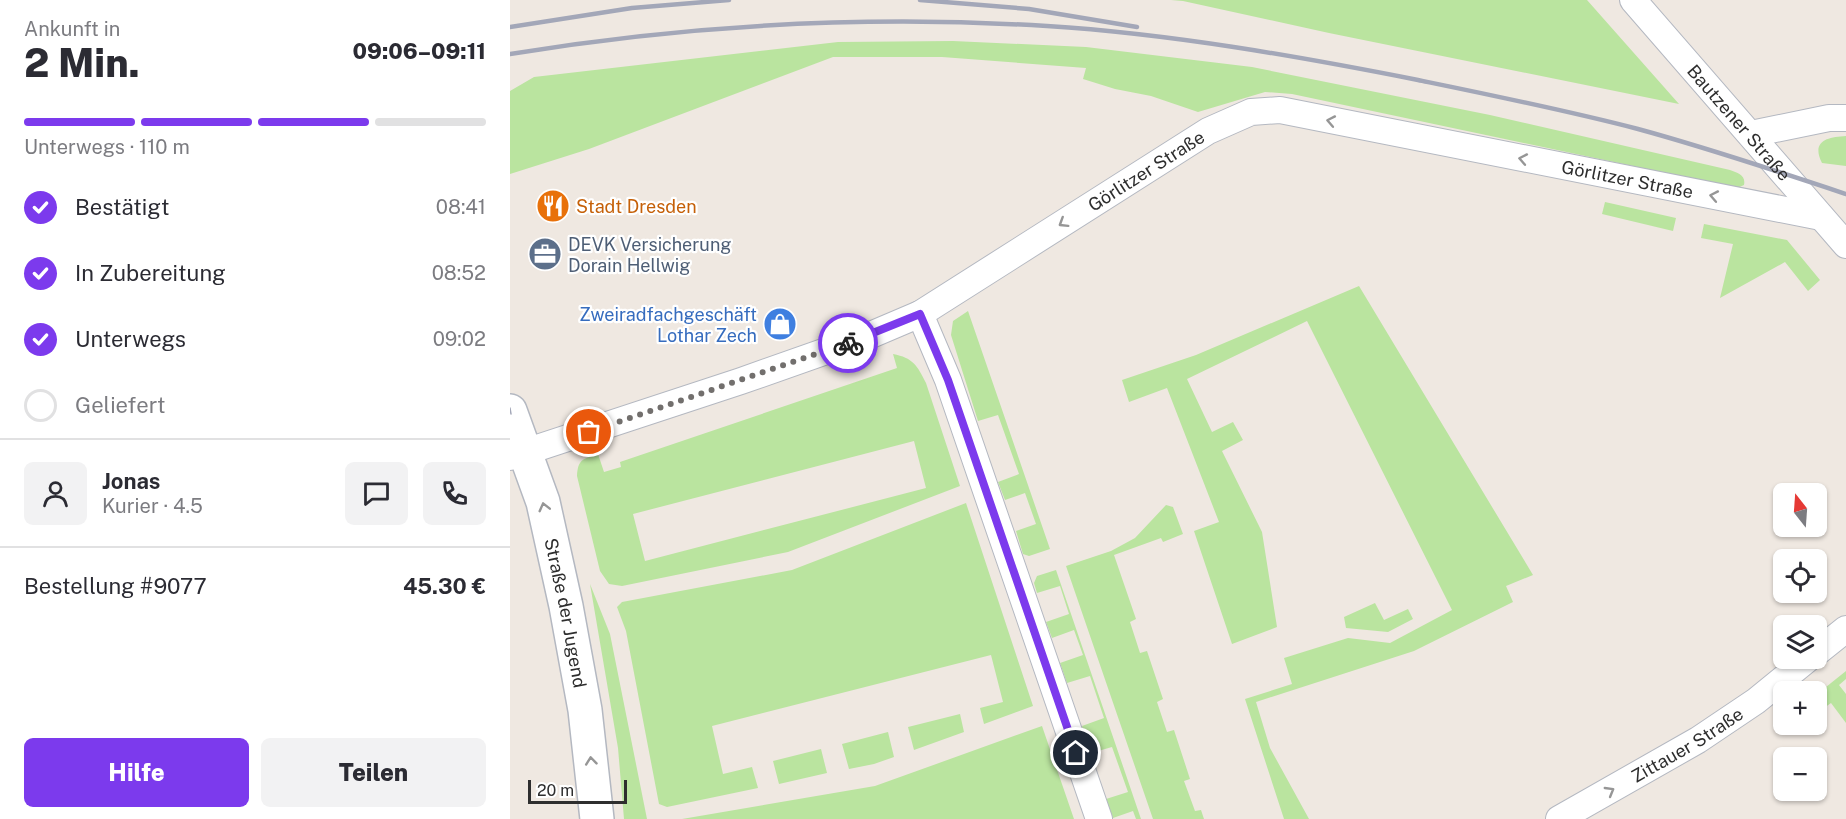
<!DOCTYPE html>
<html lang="de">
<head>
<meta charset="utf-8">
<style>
  :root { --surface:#fff; --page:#f2f2f3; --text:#2b2b33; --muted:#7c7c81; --line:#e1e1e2; --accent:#7c3aed }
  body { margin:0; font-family:"Public Sans",sans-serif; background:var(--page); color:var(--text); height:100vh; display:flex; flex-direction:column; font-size:22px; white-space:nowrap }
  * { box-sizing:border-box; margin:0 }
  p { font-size:20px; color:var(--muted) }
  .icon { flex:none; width:33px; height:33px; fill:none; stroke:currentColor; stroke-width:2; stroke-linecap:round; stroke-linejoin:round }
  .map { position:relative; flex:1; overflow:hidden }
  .details { display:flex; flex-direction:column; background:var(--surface); width:510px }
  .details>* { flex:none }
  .needle { width:39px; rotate:343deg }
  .buttons { position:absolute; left:1263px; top:483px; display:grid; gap:12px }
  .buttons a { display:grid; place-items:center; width:54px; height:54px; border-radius:9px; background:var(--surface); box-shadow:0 2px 4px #0004; font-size:30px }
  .scale { position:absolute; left:18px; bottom:15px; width:99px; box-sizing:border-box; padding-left:6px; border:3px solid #2e2e2e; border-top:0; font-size:16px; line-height:21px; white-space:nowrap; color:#2e2e2e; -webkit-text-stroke:4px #fff; paint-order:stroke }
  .pin { position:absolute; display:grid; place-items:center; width:51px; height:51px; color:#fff; margin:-26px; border:3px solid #fff; border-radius:50%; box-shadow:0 2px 6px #0007 }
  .courier { position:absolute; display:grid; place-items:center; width:60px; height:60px; margin:-30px; border:4px solid #7c3aed; border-radius:50%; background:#fff; color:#222; box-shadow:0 2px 8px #0007 }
  .overview em { font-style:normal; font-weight:800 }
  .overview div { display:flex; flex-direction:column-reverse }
  .overview { display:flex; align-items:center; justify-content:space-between; height:102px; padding:0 24px }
  h1 { font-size:39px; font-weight:800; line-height:45px }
  .bar { display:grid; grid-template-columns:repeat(4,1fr); gap:9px 6px; align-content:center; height:72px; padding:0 24px }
  .bar i { height:8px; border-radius:4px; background:var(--line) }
  .bar .on { background:var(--accent) }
  .bar p { grid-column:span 4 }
  .line { display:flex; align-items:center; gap:15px; padding:0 24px; border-top:2px solid var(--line) }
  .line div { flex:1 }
  .round { display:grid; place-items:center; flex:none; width:63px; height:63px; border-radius:9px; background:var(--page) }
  ol { padding:0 24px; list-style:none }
  li { display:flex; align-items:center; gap:18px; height:66px }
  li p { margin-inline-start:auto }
  li .icon { padding:6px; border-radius:50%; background:var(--accent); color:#fff; stroke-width:4 }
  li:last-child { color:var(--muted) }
  li i { width:33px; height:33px; border:3px solid var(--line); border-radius:50% }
  .action { display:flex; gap:12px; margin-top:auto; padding:12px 24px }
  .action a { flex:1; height:69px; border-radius:9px; background:var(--accent); color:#fff; font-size:24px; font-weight:800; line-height:69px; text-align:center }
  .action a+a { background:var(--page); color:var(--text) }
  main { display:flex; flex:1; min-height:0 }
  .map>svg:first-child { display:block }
  .green { fill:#bae49f; fill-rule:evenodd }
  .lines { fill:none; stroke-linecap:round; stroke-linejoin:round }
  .street-casing { stroke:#b4b8c1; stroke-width:28 }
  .secondary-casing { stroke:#b4b8c1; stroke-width:36 }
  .street { stroke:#fff; stroke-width:26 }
  .secondary { stroke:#fff; stroke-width:33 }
  .tram { stroke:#a3a7b8; stroke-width:1.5 }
  .rail { stroke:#a3a7b8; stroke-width:4.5 }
  .oneway { stroke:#969696 }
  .done { stroke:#726f6d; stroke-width:6; stroke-dasharray:0 10.8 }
  .route { stroke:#7c3aed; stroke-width:8 }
  .labels { text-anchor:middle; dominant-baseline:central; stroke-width:4.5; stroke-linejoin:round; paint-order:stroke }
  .street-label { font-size:18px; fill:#2e2e2e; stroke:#fff }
  .food-label { font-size:18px; fill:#c56008; stroke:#fff; text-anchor:start }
  .service-label { font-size:18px; fill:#4e5e75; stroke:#fff; text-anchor:start }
  .shop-label { font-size:18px; fill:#366cbe; stroke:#fff; text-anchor:end }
</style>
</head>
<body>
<main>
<section class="details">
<div class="overview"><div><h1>2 Min.</h1><p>Ankunft in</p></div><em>09:06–09:11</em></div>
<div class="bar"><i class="on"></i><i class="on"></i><i class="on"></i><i></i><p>Unterwegs · 110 m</p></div>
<ol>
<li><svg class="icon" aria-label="check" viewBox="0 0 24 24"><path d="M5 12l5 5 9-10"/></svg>Bestätigt<p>08:41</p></li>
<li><svg class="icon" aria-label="check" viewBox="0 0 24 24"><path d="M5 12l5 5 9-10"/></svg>In Zubereitung<p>08:52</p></li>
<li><svg class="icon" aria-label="check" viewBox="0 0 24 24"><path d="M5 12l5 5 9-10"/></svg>Unterwegs<p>09:02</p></li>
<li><i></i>Geliefert</li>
</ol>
<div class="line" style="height:108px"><a class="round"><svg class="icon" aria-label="person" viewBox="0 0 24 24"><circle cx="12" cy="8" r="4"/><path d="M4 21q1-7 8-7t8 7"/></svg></a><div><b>Jonas</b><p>Kurier · 4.5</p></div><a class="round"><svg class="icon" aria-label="chat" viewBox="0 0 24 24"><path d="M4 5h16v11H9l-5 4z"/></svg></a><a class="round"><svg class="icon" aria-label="phone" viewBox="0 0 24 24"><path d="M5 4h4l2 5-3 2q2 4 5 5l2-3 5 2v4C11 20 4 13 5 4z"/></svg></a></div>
<div class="line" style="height:78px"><div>Bestellung #9077</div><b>45.30 €</b></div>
<div class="action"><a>Hilfe</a><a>Teilen</a></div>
</section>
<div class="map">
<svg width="1336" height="819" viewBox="0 0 1336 819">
  <rect width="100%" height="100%" fill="#efe8e1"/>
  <path class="green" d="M661,0h416l92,104 -350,-71 -146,-32z
    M443,41l133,6 166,20 238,48 240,55c8,3 16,5 14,15l-7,3 -445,-94 -27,-2 -67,20 -47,-16 -36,-7 -32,-10 3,-11 -144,-11h-109l-244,92 -79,25v-83l24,-14 304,-35z
    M1336,136v30l-24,-3c-11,-22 5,-26 24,-27z
    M1095,202l71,16 -3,13 -71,-17z
    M1194,224l83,16 33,40 -12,11 -23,-29 -65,36 13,-54 -32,-6z
    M849,286l174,289 -27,11 7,16 -99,49 -158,51 14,46 39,71h-25l-39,-120 47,-15 -8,-26 64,-20 42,5 62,-33 -145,-289 -120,58 25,53 21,-10 10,18 -21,11 40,81 15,95 -45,17 -38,-113 25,-9 -52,-134 -38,14 -7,-22 74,-25z
    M458,311l82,238 -21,7 -6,-2 -7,-23 20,-7 -11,-31 -20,7 -7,-18 21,-8 -21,-59 -20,6 -27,-86 2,-14z
    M383,354c20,4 24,11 33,29l34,103 -172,66 -166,34 -13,-2 -9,-13 -23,-95c1,-17 6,-17 21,-22l6,18 17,-5 -1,-5 277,-94zM404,441l12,47 -281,73 -12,-47z
    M456,503l67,203 -49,18 -4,-16 23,-6 -12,-47 -279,71 11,48 29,-7 6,21 -91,19 -8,-3 -33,-173 -9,-24 5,-5 170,-32z
    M656,505l7,2 10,27 -20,8 -2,-4 -47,17 22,64 -6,3 10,31 7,-2 16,48 -6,3 10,30 7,-2 16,49 -6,2 11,30 6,-1 3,9h-51l-87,-253 45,-15 24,-13z
    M546,570l85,249h-5l-3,-8 -20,7 -7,-19 22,-7 -16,-45 -21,6 -9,-27 22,-8 -14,-42 -23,7 -7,-20 23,-8 -9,-25 -22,8 -6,-16 23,-8 -9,-28 -23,7 -3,-10 3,-7z
    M80,584l20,50 37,185h-23l-6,-71z
    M865,603l9,17 24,-11 5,10 -25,13 -42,-4 -2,-11z
    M1336,671v8l-7,6 7,9v29l-15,-20 -14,10 -1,-18z
    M450,714l4,18 -50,18 -6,-23z
    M532,726l32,93h-392l193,-33z
    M378,732l6,25 -20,7 -25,5 -7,-25z
    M311,749l6,24 -48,11 -6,-23z"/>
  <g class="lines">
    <defs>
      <g id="street">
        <path id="s1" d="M1123,0l213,245"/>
        <path d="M1241,134l78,-16h17"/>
        <path d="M410,314l28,66 151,439"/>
        <path id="s2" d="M0,457l231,-76 125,-44 54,-23 288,-183 43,-19 29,-2 541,107"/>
        <path d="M1306,653l30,-24"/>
        <path id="s3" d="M1049,819l139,-79 58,-39 53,-43"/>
      </g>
      <g id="secondary">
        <path id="s4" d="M0,411l33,91 23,104 19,104 12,109"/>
      </g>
    </defs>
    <use href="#street" class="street-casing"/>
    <use href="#secondary" class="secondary-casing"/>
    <use href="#street" class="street"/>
    <use href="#secondary" class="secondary"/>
    <path class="tram" d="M0,408l1,6"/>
    <path class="rail" d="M410,0l109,9 108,18
      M0,27l122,-19 97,-8
      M0,54c177,-29 358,-39 537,-28 125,8 249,30 371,54 73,15 147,30 220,49 70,19 139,42 208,65"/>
  </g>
  <defs><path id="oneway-chevron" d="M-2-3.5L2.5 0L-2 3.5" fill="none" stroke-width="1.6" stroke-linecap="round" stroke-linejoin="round" transform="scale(1.5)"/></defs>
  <g class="oneway">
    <use href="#oneway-chevron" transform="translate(821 121) rotate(-169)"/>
    <use href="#oneway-chevron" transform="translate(1013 159) rotate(-169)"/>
    <use href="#oneway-chevron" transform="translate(1204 196) rotate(-169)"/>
    <use href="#oneway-chevron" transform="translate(553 223) rotate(148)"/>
    <use href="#oneway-chevron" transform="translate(34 507) rotate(-104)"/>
    <use href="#oneway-chevron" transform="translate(81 761) rotate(-96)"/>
    <use href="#oneway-chevron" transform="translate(1100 791) rotate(-30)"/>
  </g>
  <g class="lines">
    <path class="done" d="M79,432l259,-89"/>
    <path class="route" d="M338,343l72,-29 28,66 128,373"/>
  </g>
  <defs>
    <symbol id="restaurant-disc" viewBox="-11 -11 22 22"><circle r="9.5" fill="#e8710a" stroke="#fff"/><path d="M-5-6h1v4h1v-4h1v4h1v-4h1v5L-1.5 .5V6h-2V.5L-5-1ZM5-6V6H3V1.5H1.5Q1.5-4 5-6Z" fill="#fff"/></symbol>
    <symbol id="office-disc" viewBox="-11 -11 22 22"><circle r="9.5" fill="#5c6f8a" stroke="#fff"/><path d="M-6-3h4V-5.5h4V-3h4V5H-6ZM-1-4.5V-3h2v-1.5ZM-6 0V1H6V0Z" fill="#fff"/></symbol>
    <symbol id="shop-disc" viewBox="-11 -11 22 22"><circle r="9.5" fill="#3f7fe0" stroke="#fff"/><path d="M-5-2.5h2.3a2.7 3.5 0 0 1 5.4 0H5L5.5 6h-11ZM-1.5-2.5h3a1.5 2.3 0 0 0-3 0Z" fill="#fff"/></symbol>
  </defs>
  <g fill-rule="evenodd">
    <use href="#restaurant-disc" x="24" y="187" width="38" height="38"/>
    <use href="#office-disc" x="16" y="235" width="38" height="38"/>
    <use href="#shop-disc" x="251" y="305" width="38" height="38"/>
  </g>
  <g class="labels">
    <g class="street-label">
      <text stroke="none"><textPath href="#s1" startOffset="162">Bautzener Straße</textPath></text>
      <text stroke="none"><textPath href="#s2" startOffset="702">Görlitzer Straße</textPath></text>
      <text stroke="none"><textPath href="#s2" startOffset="1206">Görlitzer Straße</textPath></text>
      <text stroke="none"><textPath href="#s4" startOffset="210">Straße der Jugend</textPath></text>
      <text stroke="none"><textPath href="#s3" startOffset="148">Zittauer Straße</textPath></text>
    </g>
    <g class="food-label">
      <text x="66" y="206">Stadt Dresden</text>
    </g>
    <g class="service-label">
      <text x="58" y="244">DEVK Versicherung<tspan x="58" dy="21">Dorain Hellwig</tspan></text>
    </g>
    <g class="shop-label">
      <text x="247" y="314">Zweiradfachgeschäft<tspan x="247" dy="21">Lothar Zech</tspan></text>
    </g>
  </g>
</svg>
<div class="buttons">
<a><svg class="needle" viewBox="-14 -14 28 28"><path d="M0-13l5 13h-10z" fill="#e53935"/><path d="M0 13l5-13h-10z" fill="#7c7c81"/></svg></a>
<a><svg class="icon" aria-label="locate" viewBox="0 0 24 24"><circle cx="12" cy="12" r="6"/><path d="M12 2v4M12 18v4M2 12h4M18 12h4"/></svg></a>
<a><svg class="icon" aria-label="layers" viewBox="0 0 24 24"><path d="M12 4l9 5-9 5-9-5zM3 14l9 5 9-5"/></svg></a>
<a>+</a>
<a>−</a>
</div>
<div class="scale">20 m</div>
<div class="pin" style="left:79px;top:432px;background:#ea580c"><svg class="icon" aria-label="bag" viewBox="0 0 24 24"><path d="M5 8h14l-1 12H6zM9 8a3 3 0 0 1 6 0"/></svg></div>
<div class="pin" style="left:566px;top:753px;background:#1f2937"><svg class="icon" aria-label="home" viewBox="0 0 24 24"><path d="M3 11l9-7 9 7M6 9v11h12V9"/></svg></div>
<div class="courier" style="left:338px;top:343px"><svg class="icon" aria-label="bike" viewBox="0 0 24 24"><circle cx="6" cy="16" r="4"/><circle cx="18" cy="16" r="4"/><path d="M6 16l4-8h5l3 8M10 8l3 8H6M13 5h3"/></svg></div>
</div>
</main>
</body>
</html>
